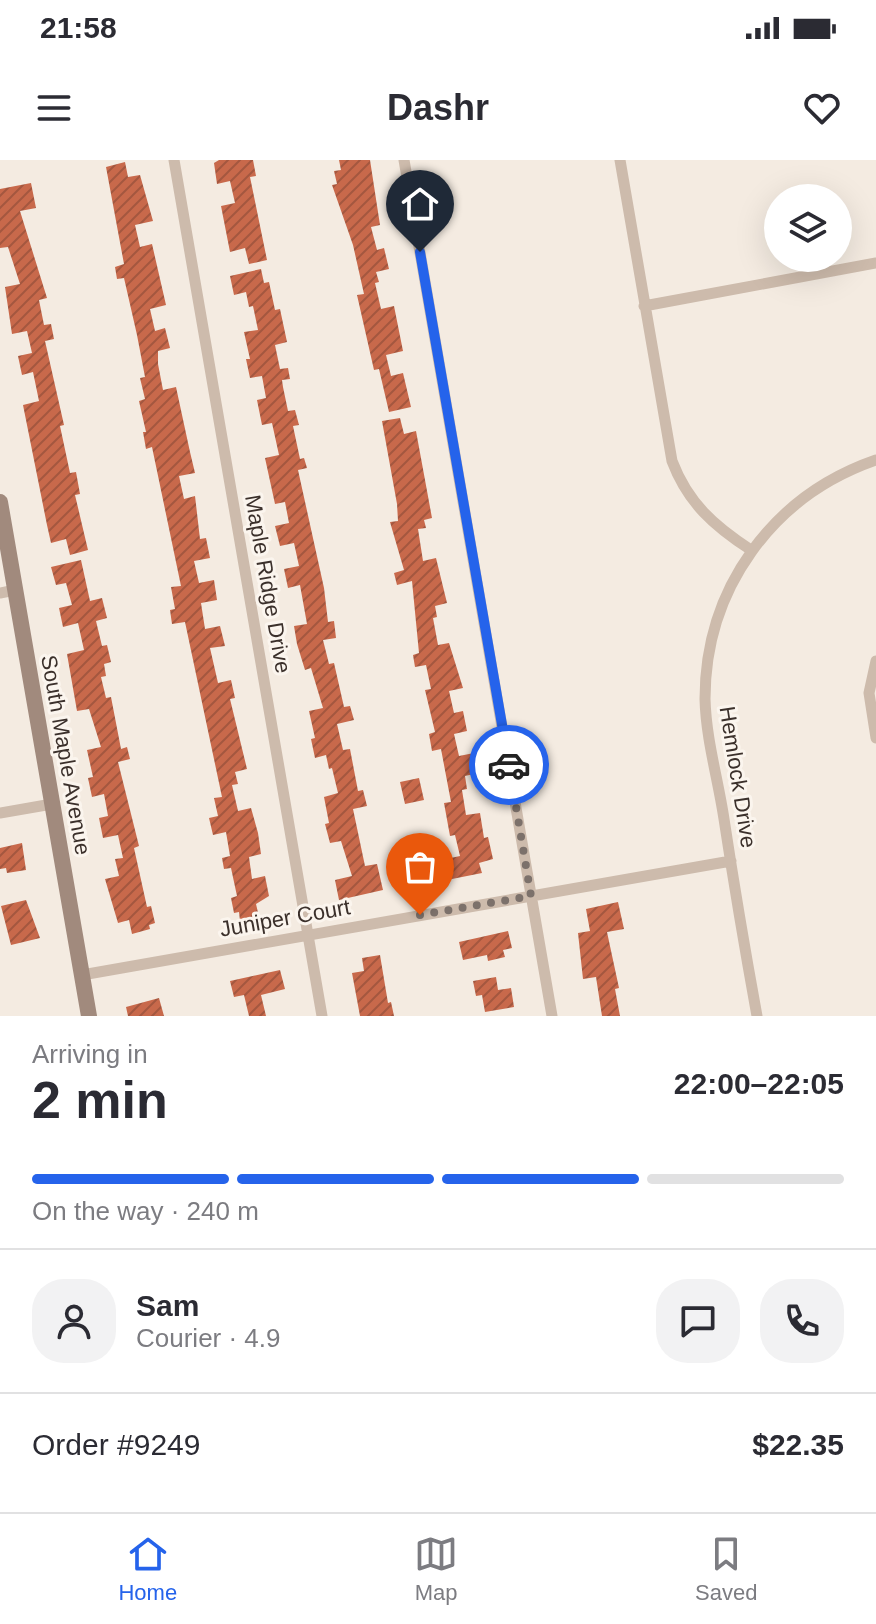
<!DOCTYPE html>
<html lang="en">
<head>
<meta charset="utf-8">
<style>
  :root { --surface:#fff; --page:#f2f2f3; --text:#2b2b33; --muted:#7c7c81; --line:#e1e1e2; --accent:#2563eb }
  body { margin:0; font-family:Helvetica,sans-serif; background:var(--page); color:var(--text); height:100vh; display:flex; flex-direction:column; font-size:30px; white-space:nowrap }
  * { box-sizing:border-box; margin:0 }
  p { font-size:26px; color:var(--muted) }
  .icon { flex:none; width:44px; height:44px; fill:none; stroke:currentColor; stroke-width:2; stroke-linecap:round; stroke-linejoin:round }
  .map { position:relative; height:856px; overflow:hidden }
  .drawer { display:flex; flex-direction:column; background:var(--surface); flex:1 }
  .drawer>* { flex:none }
  .buttons { position:absolute; left:764px; top:24px; display:grid; gap:16px }
  .buttons a { display:grid; place-items:center; width:88px; height:88px; border-radius:50%; background:var(--surface); box-shadow:0 8px 32px #0002; font-size:40px }
  .pin { position:absolute; display:grid; place-items:center; width:68px; height:68px; color:#fff; margin:-82px -34px; border-radius:50% 50% 50% 0; rotate:-45deg; box-shadow:0 0 8px #0007 }
  .pin .icon { rotate:45deg }
  .courier { position:absolute; display:grid; place-items:center; width:80px; height:80px; margin:-40px; border:6px solid #2563eb; border-radius:50%; background:#fff; color:#222; box-shadow:0 2px 10px #0007 }
  .headline em { font-style:normal; font-weight:800 }
  .headline div { display:flex; flex-direction:column-reverse }
  .headline { display:flex; align-items:center; justify-content:space-between; height:136px; padding:0 32px }
  h1 { font-size:52px; font-weight:800; line-height:60px }
  .bar { display:grid; grid-template-columns:repeat(4,1fr); gap:12px 8px; align-content:center; height:96px; padding:0 32px }
  .bar i { height:10px; border-radius:6px; background:var(--line) }
  .bar .on { background:var(--accent) }
  .bar p { grid-column:span 4 }
  .line { display:flex; align-items:center; gap:20px; padding:0 32px; border-top:2px solid var(--line) }
  .line div { flex:1 }
  .round { display:grid; place-items:center; flex:none; width:84px; height:84px; border-radius:32px; background:var(--page) }
  .status { display:flex; justify-content:space-between; align-items:center; height:56px; padding:0 40px; background:var(--surface); direction:ltr }
  .status svg { height:22px; fill:currentColor }
  header { display:flex; justify-content:space-between; align-items:center; height:104px; padding:0 32px; background:var(--surface); font-size:36px; font-weight:800 }
  .tab-bar { display:flex; justify-content:space-around; align-items:center; height:112px; border-top:2px solid var(--line); background:var(--surface); font-size:22px; color:var(--muted) }
  .tab-bar a { display:grid; justify-items:center; gap:4px }
  .tab-bar .on { color:var(--accent) }
  .map>svg:first-child { display:block }
  .building { fill:url(#building-hatch) }
  .lines { fill:none; stroke-linecap:round; stroke-linejoin:round }
  .street { stroke:#cdbbac; stroke-width:11 }
  .secondary { stroke:#a18a7d; stroke-width:16 }
  .done { stroke:#7c716b; stroke-width:8; stroke-dasharray:0 14.4 }
  .route { stroke:#2563eb; stroke-width:10 }
  .labels { text-anchor:middle; dominant-baseline:central; stroke-width:6; stroke-linejoin:round; paint-order:stroke }
  .street-label { font-size:22px; fill:#3b302b; stroke:#fbf5ee }
</style>
</head>
<body>
<div class="status"><b>21:58</b><svg viewBox="0 0 49 12"><path d="M0 12V9h3v3zM5 12V6h3v6zM10 12V3h3v9zM15 12V0h3v12zM26 1h20v11H26zM47 4h2v5h-2z"/></svg></div>
<header><svg class="icon" aria-label="menu" viewBox="0 0 24 24"><path d="M4 6h16M4 12h16M4 18h16"/></svg>Dashr<svg class="icon" aria-label="heart" viewBox="0 0 24 24"><path d="M12 20l-8-8c-3-5 5-10 8-4 3-6 11-1 8 4z"/></svg></header>
<div class="map">
<svg width="876" height="856" viewBox="0 0 876 856">
  <defs>
    <pattern id="building-hatch" width="6" height="6" patternUnits="userSpaceOnUse" patternTransform="scale(2)"><rect width="6" height="6" fill="#c8694b"/><path d="M-1 1l2-2M0 6l6-6M5 7l2-2" fill="none" stroke="#a4573f"/></pattern>
  </defs>
  <rect width="100%" height="100%" fill="#f4ebe1"/>
  <path class="building" d="M219,0h34l3,16 -6,1 17,83 -18,4 -4,-16 -15,4 -9,-46 14,-3 -5,-22 -13,3 -3,-21z
    M339,0h31l10,65 -9,2 6,23 7,-2 5,21 -13,3 3,10 -4,1 6,26 13,-3 9,45 -17,4 5,21 12,-3 8,34 -22,5 -10,-43 -5,1 -17,-75 7,-1 -11,-49 -21,-60 5,-1 -3,-13 7,-1z
    M125,2l3,15 12,-2 13,46 -18,4 5,22 12,-3 14,61 -16,4 5,22 10,-3 5,20 -12,3v13l5,26 13,-3 14,65 5,21 -16,3 5,23 11,-3 5,43 6,-1 4,20 -16,3 5,22 15,-3 3,20 -16,3 4,26 15,-3 5,20 -15,2 8,35 13,-3 4,18 -5,1 17,70 -12,3 3,12 -6,1 6,26 13,-3 7,25 3,21 -12,3 3,22 13,-3 4,20 -13,8 3,13 -19,4 -1,-9 -5,1 -3,-15 6,-2 -6,-28 -7,1 -2,-11 8,-2 -4,-24 -13,3 -4,-17 9,-2 -4,-18 8,-1 -37,-175 -13,2 -2,-14 5,-1 -4,-22 10,-1 -29,-139 -6,2 -3,-17h3l-7,-31 6,-2 -5,-21 5,-1 -8,-42 -13,-57 -7,1 -2,-12 9,-3 -18,-97z
    M31,23l5,25 -16,3 27,87 -8,2 5,25 7,-1 3,15 -9,2 19,84 -4,1 10,47 6,-1 4,22 -5,1 13,55 -18,5 -4,-16 -15,4 -4,-18 -24,-120 16,-4 -6,-29 -11,3 -4,-19 14,-3 -5,-22 -15,3 -7,-47 15,-3 -12,-37 -8,1v-59z
    M261,109l3,14 5,-1 6,28 5,-1 7,33 -12,3 5,24 8,-1 2,11 -8,1 1,7 5,24 7,-1 4,15 -6,1 7,33 4,-1 3,10 -9,2 26,118 4,34 6,-1 2,17 -13,2 6,24 5,-1 10,44 6,-1 4,14 -17,4 6,26 7,-1 8,42 5,-1 4,16 -14,3 12,57 12,-2 6,26 -44,10 -4,-20 17,-4 -11,-35 -11,2 -5,-19 4,-1 -5,-26 14,-4 -6,-25 -3,1 -3,-14 -11,3 -4,-19 4,-1 -6,-27 14,-3 -12,-40 -6,2 -8,-26 -3,-18 13,-2 -7,-39 -12,3 -4,-19 15,-3 -5,-23 -14,3 -5,-20 14,-3 -4,-21 -10,2 -10,-46 14,-3 -7,-32 -10,2 -5,-25 9,-2 -4,-22 -12,2 -4,-19h4l-6,-27 14,-2 -5,-24 -4,1 -3,-15 -12,3 -4,-19z
    M400,258l4,16 12,-3 16,87 -8,2 2,8 -8,1 5,32 13,-3 11,45 -12,3 2,11 -4,1 5,27 11,-2 14,45 -14,3 5,22 9,-2 4,20 -13,3 5,22 15,-3 4,20 -13,3 2,13 -5,1 4,25 14,-2 4,25 4,-1 5,22 -14,4 3,10 -50,10 -4,-20 32,-7 -5,-21 -5,1 -6,-33 7,-1 -10,-53 -9,2 -3,-17 6,-2 -10,-42 6,-1 -5,-24 -11,2 -2,-12 6,-2 -7,-72 -15,4 -3,-12 10,-3 -14,-48 8,-1 -1,-17 -15,-83z
    M81,400l9,41 12,-3 5,20 -11,3 6,25 5,-1 4,17 -7,2 2,12 -5,1 5,21 5,-1 10,52 6,-2 3,12 -12,3 21,84 -5,2 13,59 4,-1 4,17 -6,2 1,4 -18,5 -3,-14 -11,3 -13,-44 14,-3 -4,-17 8,-1 -5,-23 -15,3 -4,-20 9,-2 -4,-22 -12,3 -4,-19 5,-1 -6,-27 14,-3 -12,-38 -12,2 -10,-57 17,-4 -6,-27 -15,4 -4,-19 13,-3 -6,-22 -10,2 -5,-18z
    M419,618l5,22 -19,4 -5,-22z
    M22,683l4,27 -19,3 -1,-5 -6,1v-21z
    M26,740l14,38 -29,7 -10,-39z
    M618,742l6,27 -17,3 12,56 -4,1 5,27h-18l-6,-39 -13,2 -5,-46 12,-2 -4,-22z
    M508,771l4,17 -9,2 2,7 -17,4 -1,-6 -24,5 -4,-18z
    M380,795l8,48 3,-1 3,14h-34l-8,-43 12,-2 -2,-13z
    M280,810l5,19 -24,6 5,21h-17l-5,-21 -10,2 -4,-16z
    M496,817l2,13 13,-2 3,19 -29,5 -3,-17 -6,1 -3,-15z
    M159,838l5,18h-36l-2,-9z"/>
  <g class="lines">
    <path class="street" d="M174,0l148,856
      M404,0l148,856
      M620,0l52,301c16,42 42,65 79,89
      M644,146l232,-43
      M0,433l15,-3
      M876,501l-7,32 7,45
      M0,653l52,-9
      M82,815l649,-114
      M757,856c-12,-66 -23,-131 -33,-197 -6,-40 -18,-80 -19,-120 0,-110 67,-203 171,-239"/>
    <path class="secondary" d="M0,342l89,514"/>
  </g>
  <g class="lines">
    <path class="done" d="M420,755l111,-19 -22,-131"/>
    <path class="route" d="M420,92l89,513"/>
  </g>
  <g class="labels">
    <g class="street-label">
      <text transform="translate(268 424) rotate(80)">Maple Ridge Drive</text>
      <text transform="translate(66 595) rotate(80)">South Maple Avenue</text>
      <text transform="translate(738 617) rotate(81)">Hemlock Drive</text>
      <text transform="translate(285 758) rotate(-10)">Juniper Court</text>
    </g>
  </g>
</svg>
<div class="buttons">
<a><svg class="icon" aria-label="layers" viewBox="0 0 24 24"><path d="M12 4l9 5-9 5-9-5zM3 14l9 5 9-5"/></svg></a>
</div>
<div class="pin" style="left:420px;top:755px;background:#ea580c"><svg class="icon" aria-label="bag" viewBox="0 0 24 24"><path d="M5 8h14l-1 12H6zM9 8a3 3 0 0 1 6 0"/></svg></div>
<div class="pin" style="left:420px;top:92px;background:#1f2937"><svg class="icon" aria-label="home" viewBox="0 0 24 24"><path d="M3 11l9-7 9 7M6 9v11h12V9"/></svg></div>
<div class="courier" style="left:509px;top:605px"><svg class="icon" aria-label="car" viewBox="0 0 24 24"><path d="M5 17H2v-5l4-1 3-4h7l3 4 3 1v5h-3M9 17h6M6 11h13"/><circle cx="7" cy="17" r="2"/><circle cx="17" cy="17" r="2"/></svg></div>
</div>
<section class="drawer">
<div class="headline"><div><h1>2 min</h1><p>Arriving in</p></div><em>22:00–22:05</em></div>
<div class="bar"><i class="on"></i><i class="on"></i><i class="on"></i><i></i><p>On the way · 240 m</p></div>
<div class="line" style="height:144px"><a class="round"><svg class="icon" aria-label="person" viewBox="0 0 24 24"><circle cx="12" cy="8" r="4"/><path d="M4 21q1-7 8-7t8 7"/></svg></a><div><b>Sam</b><p>Courier · 4.9</p></div><a class="round"><svg class="icon" aria-label="chat" viewBox="0 0 24 24"><path d="M4 5h16v11H9l-5 4z"/></svg></a><a class="round"><svg class="icon" aria-label="phone" viewBox="0 0 24 24"><path d="M5 4h4l2 5-3 2q2 4 5 5l2-3 5 2v4C11 20 4 13 5 4z"/></svg></a></div>
<div class="line" style="height:104px"><div>Order #9249</div><b>$22.35</b></div>
</section>
<nav class="tab-bar">
<a class="on"><svg class="icon" aria-label="home" viewBox="0 0 24 24"><path d="M3 11l9-7 9 7M6 9v11h12V9"/></svg>Home</a>
<a><svg class="icon" aria-label="map" viewBox="0 0 24 24"><path d="M3 6l6-2 6 2 6-2v14l-6 2-6-2-6 2zM9 4v14M15 6v14"/></svg>Map</a>
<a><svg class="icon" aria-label="saved" viewBox="0 0 24 24"><path d="M7 4h10v16l-5-4-5 4z"/></svg>Saved</a>
</nav>
</body>
</html>
